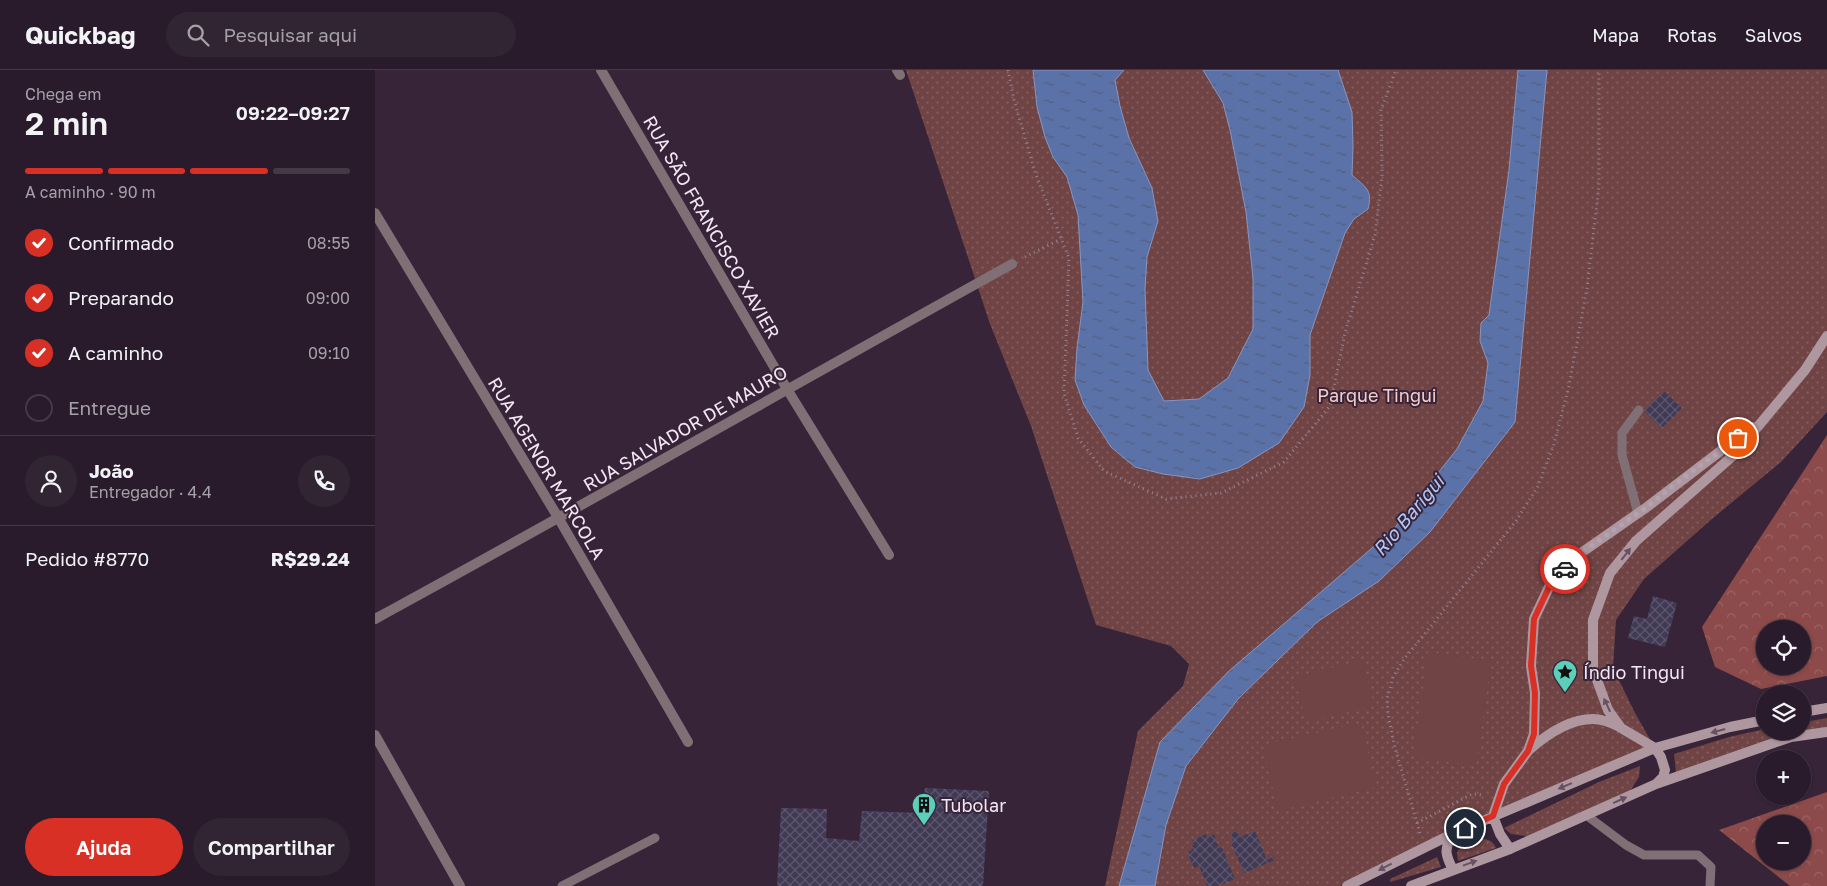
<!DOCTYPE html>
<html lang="pt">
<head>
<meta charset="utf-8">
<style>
  :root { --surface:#291b2b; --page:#312433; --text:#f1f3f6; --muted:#a5a1a9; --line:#453947; --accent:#d93025 }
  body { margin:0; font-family:"Golos Text",sans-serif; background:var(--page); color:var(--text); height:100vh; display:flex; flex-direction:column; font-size:19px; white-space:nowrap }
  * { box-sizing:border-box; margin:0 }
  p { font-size:16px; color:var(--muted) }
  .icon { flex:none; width:28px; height:28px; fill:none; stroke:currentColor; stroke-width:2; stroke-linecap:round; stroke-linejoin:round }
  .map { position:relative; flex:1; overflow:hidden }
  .panel { display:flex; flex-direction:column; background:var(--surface); width:375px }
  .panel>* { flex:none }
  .tools { position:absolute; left:1381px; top:550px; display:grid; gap:10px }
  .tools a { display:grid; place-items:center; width:55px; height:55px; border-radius:50%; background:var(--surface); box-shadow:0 1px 4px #0004,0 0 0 1px var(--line); font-size:25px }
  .pin { position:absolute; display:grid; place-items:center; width:42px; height:42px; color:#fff; margin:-21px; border:2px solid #fff; border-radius:50%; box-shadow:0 1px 5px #0007 }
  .courier { position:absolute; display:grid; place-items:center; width:50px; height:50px; margin:-25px; border:4px solid #d93025; border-radius:50%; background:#fff; color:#222; box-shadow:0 1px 6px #0007 }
  .head em { font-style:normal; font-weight:600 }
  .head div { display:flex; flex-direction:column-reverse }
  .head { display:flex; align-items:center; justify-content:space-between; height:85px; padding:0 25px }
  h1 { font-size:32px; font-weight:600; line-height:38px }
  .bar { display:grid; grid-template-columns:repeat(4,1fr); gap:8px 5px; align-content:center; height:60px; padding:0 25px }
  .bar i { height:6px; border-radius:4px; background:var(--line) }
  .bar .on { background:var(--accent) }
  .bar p { grid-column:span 4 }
  .line { display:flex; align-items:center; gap:12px; padding:0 25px; border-top:1px solid var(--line) }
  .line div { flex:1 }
  .round { display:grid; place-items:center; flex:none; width:52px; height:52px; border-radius:26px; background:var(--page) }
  ol { padding:0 25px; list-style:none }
  li { display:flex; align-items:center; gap:15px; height:55px }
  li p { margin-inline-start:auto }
  li .icon { padding:5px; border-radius:50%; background:var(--accent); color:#fff; stroke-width:4 }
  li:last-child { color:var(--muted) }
  li i { width:28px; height:28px; border:2px solid var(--line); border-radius:50% }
  .action { display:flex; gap:10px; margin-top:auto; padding:10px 25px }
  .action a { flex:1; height:58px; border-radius:30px; background:var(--accent); color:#fff; font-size:20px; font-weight:600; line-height:58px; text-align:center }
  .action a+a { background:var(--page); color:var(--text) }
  header { display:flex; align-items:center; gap:30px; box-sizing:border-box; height:70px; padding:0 25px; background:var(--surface); border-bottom:1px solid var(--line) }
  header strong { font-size:24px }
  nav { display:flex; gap:28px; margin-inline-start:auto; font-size:18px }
  .search { width:350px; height:45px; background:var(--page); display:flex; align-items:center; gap:12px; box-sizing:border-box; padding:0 18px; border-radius:28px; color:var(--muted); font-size:19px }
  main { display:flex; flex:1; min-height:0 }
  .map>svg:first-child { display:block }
  .green { fill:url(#green-dots) }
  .forest { fill:url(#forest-crowns); fill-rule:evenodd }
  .pitch { fill:#704444 }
  .water { fill:url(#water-ripples); stroke:#8995bf }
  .building { fill:url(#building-cross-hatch) }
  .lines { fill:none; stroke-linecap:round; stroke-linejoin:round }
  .path { stroke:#958596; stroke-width:3; stroke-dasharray:1 4; stroke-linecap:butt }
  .lane { stroke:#807076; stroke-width:9 }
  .street { stroke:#807076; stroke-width:10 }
  .secondary { stroke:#af97a0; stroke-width:10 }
  .oneway { fill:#675262 }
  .done { stroke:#b2a3b3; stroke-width:5; stroke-dasharray:0 9 }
  .route { stroke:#d93025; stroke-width:6 }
  .labels { text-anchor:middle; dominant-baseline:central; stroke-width:4; stroke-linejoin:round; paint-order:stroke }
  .street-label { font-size:18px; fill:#f4e7f5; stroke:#372439 }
  .park-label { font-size:18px; fill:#f6cccb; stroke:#372439 }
  .poi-label { font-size:18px; fill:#f4e7f5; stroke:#372439; text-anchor:start }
  .water-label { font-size:19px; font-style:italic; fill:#b3c8f8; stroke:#372439 }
</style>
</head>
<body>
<header>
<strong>Quickbag</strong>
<div class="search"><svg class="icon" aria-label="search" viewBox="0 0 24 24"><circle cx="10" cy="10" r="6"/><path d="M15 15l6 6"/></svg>Pesquisar aqui</div>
<nav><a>Mapa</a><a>Rotas</a><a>Salvos</a></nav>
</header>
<main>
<section class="panel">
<div class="head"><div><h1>2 min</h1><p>Chega em</p></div><em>09:22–09:27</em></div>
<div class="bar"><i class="on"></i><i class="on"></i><i class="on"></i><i></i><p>A caminho · 90 m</p></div>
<ol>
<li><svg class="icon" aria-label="check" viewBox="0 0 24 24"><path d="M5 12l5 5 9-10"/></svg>Confirmado<p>08:55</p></li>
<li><svg class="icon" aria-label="check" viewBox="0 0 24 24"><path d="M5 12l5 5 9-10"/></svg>Preparando<p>09:00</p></li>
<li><svg class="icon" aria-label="check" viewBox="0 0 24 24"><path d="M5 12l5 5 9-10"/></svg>A caminho<p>09:10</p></li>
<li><i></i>Entregue</li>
</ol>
<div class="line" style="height:90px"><a class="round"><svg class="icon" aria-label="person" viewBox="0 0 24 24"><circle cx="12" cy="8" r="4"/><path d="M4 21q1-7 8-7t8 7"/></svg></a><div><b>João</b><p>Entregador · 4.4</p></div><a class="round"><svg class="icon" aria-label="phone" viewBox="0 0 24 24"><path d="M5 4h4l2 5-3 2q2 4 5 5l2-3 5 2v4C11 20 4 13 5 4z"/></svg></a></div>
<div class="line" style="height:65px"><div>Pedido #8770</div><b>R$29.24</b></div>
<div class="action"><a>Ajuda</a><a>Compartilhar</a></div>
</section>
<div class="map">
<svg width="1452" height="816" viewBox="0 0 1452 816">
  <defs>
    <pattern id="green-dots" width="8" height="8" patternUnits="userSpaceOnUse" patternTransform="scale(1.25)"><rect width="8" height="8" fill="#704444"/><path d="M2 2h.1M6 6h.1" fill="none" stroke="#855f60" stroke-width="1.8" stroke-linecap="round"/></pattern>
    <pattern id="forest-crowns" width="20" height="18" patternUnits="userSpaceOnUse" patternTransform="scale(1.25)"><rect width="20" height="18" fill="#8c4a4a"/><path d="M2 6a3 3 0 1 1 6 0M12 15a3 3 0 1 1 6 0" fill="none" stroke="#9d6465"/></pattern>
    <pattern id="water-ripples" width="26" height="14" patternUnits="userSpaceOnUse" patternTransform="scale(1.25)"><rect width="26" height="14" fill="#5b72a8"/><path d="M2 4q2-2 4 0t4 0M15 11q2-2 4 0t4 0" fill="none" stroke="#535e7e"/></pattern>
    <pattern id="building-cross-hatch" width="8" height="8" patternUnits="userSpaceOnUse" patternTransform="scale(1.25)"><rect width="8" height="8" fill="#413a55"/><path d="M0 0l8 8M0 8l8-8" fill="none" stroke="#5d566e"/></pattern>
  </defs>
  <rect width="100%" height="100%" fill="#372439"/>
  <path class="green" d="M531,0h921v342l-46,50 -68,56 -69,61 -28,41 -3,48 22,45 20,35 -231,99 -84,39h-235l33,-155 45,-45 6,-22 -18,-18 -75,-21 -65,-199 -41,-102z
    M1452,648v13l-23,3 -1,-5 2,-7z
    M1390,659v2h23v6l-112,36 -2,-19 55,-17z
    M1265,696l-1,11 -9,14 -103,45 -16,-2 -7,-6 95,-46z
    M1102,769c8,-1 16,1 19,9l-38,13 -1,-8 2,-5z
    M1062,787l4,10 -51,15v-3z"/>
  <path class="forest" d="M1452,365v241l-66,13 -46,-22 -13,-40zM1390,559h38v37h-38z
    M1452,722v94h-37l-71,-56zM1390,754h38v37h-38z"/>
  <path class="pitch" d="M1053,582l63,9 -15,105 -63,-9z
    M988,590l11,46 -68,16 -11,-45z
    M986,653l15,64 -98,24 -15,-66z"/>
  <path class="water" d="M658,0h91l-9,10 5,26 9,32 23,50 6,33 -11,36 -2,32 3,81 16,31 35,-2 29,-21 25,-49v-51l-7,-66 -16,-82 -7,-27 -20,-33h135l14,42 1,34 -1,29c13,12 21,14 16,34l-14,10 -9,14 -35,102v40l-6,32 -25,36 -41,25 -38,11 -37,-5 -28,-7 -24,-20 -27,-42 -9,-25 2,-32 6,-46 -5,-87 -11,-38 -14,-20 -8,-20 -8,-30z
    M1143,0h29l-32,352 -85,110 -51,49 -62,41 -79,77 -52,67 -20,59 -11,61h-36l41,-144 69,-71 164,-141 64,-81 26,-48 5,-38 -8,-22 1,-18 8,-8 20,-145z"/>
  <path class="building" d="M1289,321l18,17 -20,20 -18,-17z
    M1278,526l24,7 -12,44 -37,-9 6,-22 13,3z
    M550,718l64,3 -6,95h-206l4,-78 46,1 -1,29 33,3 3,-30 61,2z
    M862,760l3,7 15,-6 12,29 7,-4 1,4 -31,13 -13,-30 2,-2 -3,-7z
    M831,764l1,3 7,-3 5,14 3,-1 13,32 -17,7h-11l-8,-20 -5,2 -7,-16 5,-2 -1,-4 3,-1 -2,-5z"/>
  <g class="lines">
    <path class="path" d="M633,0l6,30 22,75 33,83 -5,135 14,45 26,33 62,28 55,-6 63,-31 46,-56 15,-73 30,-98 7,-58 -1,-67 15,-40
      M650,187l36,-18
      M1042,753l55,-29 11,1
      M1045,763l-25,-85 -7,-34 -1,-15 6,-22 12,-19 111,-137 22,-35 16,-42 15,-58 18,-98 12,-102v-116"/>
    <path class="lane" d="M1263,443l-16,-58v-22l17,-23
      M1211,745l40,30 18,10h54l13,12 -1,19
      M187,816l93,-48"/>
    <path class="street" d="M226,0l186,319 102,166
      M522,0l3,5
      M0,143l184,306 129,223
      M0,549c213,-116 424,-237 637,-355
      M0,665l85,151"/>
    <path class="secondary" d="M1428,642l24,-4
      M1154,680c17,-15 41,-31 64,-31 9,0 19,4 27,8
      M1281,714l7,-7 2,-7 -4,-13 -6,-9 -34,-20 -13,-18 -15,-41v-49l17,-47 26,-32 99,-87 70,-84 22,-34
      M1118,746l11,-32 24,-33 6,-17 1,-41 -4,-27 3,-47 16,-34 31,-32 66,-46 105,-80
      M1118,746l7,18 10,15
      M1077,764c-8,16 -7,20 1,36
      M972,816l105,-52 203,-86 75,-21 35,-7
      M1036,816l99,-37 146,-65 135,-47 36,-5"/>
  </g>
  <defs><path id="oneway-solid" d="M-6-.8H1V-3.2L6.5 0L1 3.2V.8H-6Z" transform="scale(1.25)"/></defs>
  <g class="oneway">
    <use href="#oneway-solid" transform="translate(1251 484) rotate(-52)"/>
    <use href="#oneway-solid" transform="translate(1232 635) rotate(-115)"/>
    <use href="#oneway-solid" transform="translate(1343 661) rotate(165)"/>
    <use href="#oneway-solid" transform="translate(1190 716) rotate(157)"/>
    <use href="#oneway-solid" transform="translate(1245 730) rotate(-24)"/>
    <use href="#oneway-solid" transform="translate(1095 793) rotate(-20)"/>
    <use href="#oneway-solid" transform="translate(1010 797) rotate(153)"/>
  </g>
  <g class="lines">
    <path class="done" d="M1190,499l16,-16 66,-46 28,-23 63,-46"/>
    <path class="route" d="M1090,758l28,-12 11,-32 24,-33 6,-17 1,-41 -4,-27 3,-47 16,-34 15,-16"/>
  </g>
  <defs>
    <symbol id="sight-pin" viewBox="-11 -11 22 30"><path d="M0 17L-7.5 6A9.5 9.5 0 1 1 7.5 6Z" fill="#5cceba" stroke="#372439"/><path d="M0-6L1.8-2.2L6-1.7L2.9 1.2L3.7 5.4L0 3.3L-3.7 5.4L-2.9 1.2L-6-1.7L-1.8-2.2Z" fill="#111"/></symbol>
    <symbol id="building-pin" viewBox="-11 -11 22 30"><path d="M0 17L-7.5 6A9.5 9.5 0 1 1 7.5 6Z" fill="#5cceba" stroke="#372439"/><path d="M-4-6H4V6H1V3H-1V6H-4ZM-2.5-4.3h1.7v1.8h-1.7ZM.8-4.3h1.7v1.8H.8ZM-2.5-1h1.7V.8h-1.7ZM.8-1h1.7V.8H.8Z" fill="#111"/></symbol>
  </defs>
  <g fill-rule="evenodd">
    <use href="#sight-pin" x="1176" y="588" width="28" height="38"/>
    <use href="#building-pin" x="535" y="721" width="28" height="38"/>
  </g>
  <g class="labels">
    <g class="street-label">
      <text transform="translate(337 157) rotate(60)">RUA SÃO FRANCISCO XAVIER</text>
      <text transform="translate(310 358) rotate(-30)">RUA SALVADOR DE MAURO</text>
      <text transform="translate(172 398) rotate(59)">RUA AGENOR MARCOLA</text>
    </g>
    <g class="park-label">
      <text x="1002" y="325">Parque Tingui</text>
    </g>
    <g class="poi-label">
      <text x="1208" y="602">Índio Tingui</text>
      <text x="566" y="735">Tubolar</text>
    </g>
    <g class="water-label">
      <text transform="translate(1033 445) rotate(-50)">Rio Barigui</text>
    </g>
  </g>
</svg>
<div class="tools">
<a><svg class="icon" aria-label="locate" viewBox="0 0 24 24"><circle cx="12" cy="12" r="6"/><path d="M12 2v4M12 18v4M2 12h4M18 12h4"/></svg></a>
<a><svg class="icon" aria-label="layers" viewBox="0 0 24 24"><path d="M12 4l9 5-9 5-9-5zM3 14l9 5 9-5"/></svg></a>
<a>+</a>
<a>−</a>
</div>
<div class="pin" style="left:1363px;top:368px;background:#ea580c"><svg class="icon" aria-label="bag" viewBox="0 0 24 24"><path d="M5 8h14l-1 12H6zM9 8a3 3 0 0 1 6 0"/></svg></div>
<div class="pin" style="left:1090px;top:758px;background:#1f2937"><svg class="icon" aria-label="home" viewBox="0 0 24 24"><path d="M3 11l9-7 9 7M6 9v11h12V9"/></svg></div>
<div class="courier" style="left:1190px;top:499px"><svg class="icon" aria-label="car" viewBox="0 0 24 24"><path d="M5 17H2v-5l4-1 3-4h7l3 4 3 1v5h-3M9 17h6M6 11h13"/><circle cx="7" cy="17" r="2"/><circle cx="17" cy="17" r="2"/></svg></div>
</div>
</main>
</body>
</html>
